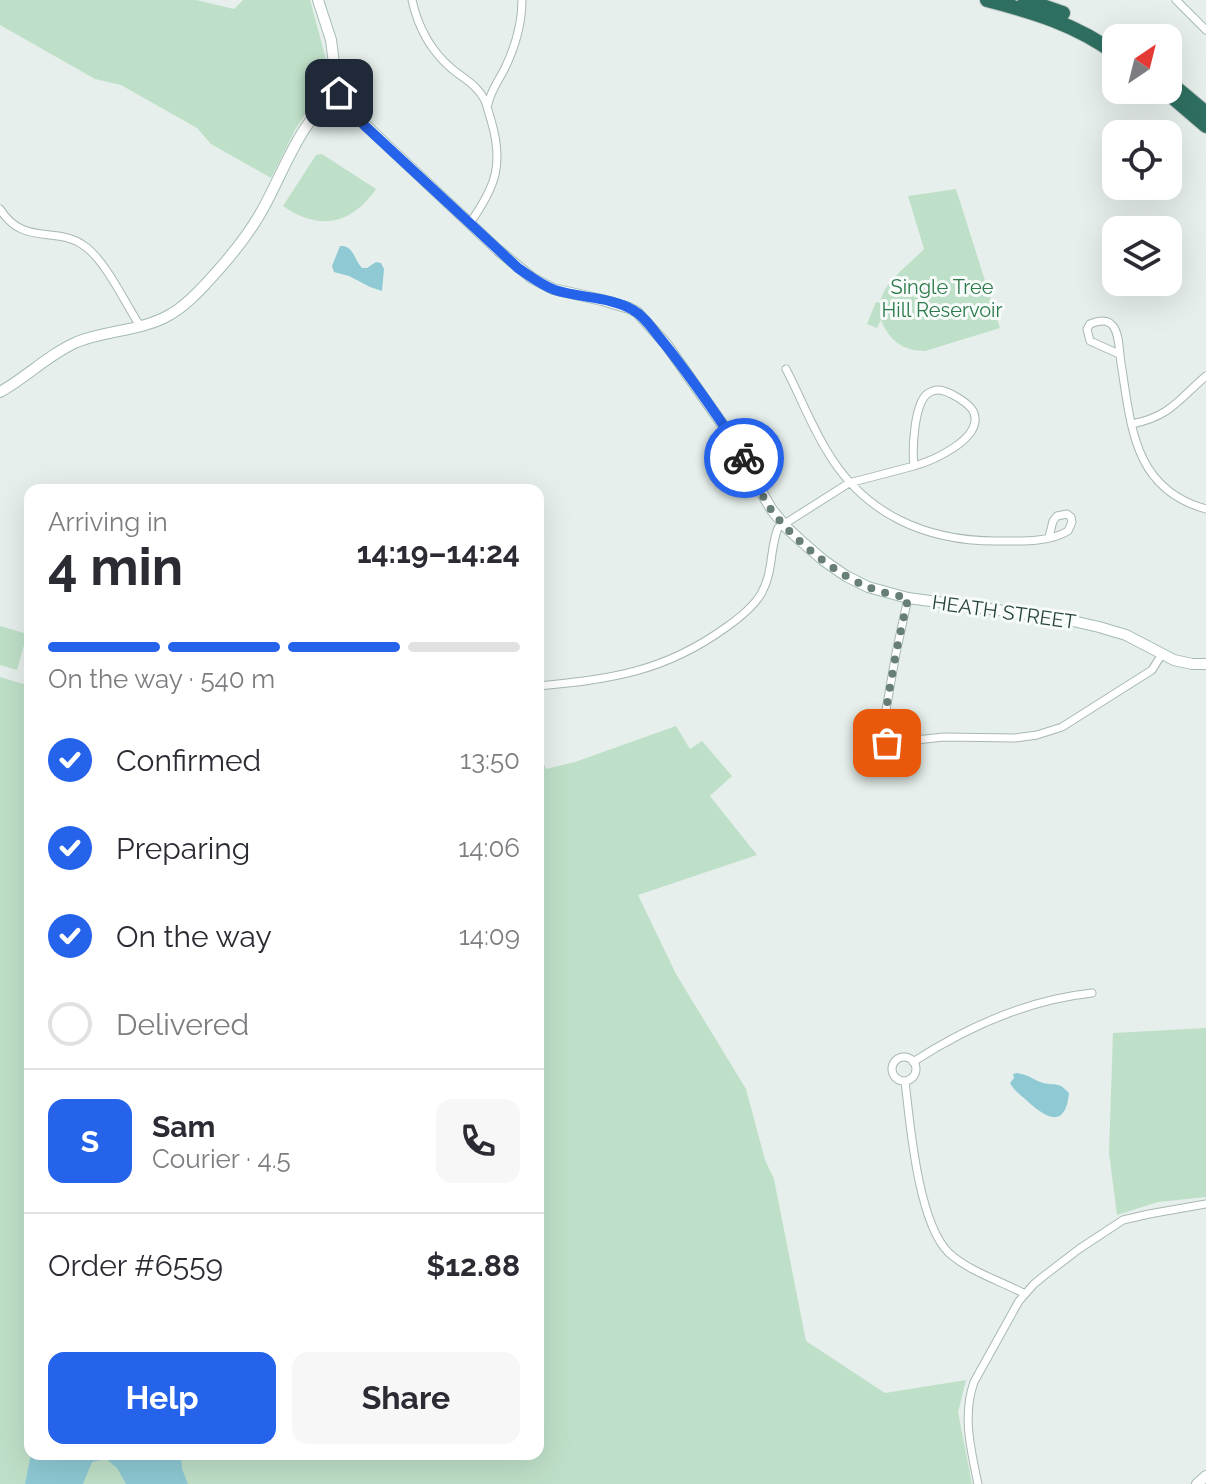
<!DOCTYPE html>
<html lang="en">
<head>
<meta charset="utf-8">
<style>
  :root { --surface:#fff; --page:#f7f7f7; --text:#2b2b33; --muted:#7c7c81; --line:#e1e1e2; --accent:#2563eb }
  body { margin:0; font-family:Raleway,sans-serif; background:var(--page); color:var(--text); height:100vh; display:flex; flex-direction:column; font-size:30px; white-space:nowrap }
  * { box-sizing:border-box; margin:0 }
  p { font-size:26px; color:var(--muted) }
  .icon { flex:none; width:44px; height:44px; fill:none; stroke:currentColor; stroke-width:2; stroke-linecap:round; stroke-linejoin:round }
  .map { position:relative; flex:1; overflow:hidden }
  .panel { position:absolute; left:24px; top:484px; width:520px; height:976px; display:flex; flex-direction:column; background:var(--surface); border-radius:16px; box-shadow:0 8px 32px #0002 }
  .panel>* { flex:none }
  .needle { width:52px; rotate:35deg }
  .tools { position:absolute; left:1102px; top:24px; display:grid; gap:16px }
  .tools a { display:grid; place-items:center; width:80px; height:80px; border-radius:16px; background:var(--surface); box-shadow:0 8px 32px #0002; font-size:40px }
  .pin { position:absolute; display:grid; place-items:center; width:68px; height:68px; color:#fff; margin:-34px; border-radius:16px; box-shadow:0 4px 12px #0006 }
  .courier { position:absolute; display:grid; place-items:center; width:80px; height:80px; margin:-40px; border:6px solid #2563eb; border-radius:50%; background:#fff; color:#222; box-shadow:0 2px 10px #0007 }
  .overview em { font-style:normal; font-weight:700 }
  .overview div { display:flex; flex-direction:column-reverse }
  .overview { display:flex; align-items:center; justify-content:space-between; height:136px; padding:0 24px }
  h1 { font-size:52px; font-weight:700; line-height:60px }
  .bar { display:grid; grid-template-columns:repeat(4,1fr); gap:12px 8px; align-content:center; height:96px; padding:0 24px }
  .bar i { height:10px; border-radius:6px; background:var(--line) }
  .bar .active { background:var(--accent) }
  .bar p { grid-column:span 4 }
  .line { display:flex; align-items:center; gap:20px; padding:0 24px; border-top:2px solid var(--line) }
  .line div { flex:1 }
  .round { display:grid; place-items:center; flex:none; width:84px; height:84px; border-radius:16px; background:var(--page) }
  ol { padding:0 24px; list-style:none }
  li { display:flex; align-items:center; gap:24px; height:88px }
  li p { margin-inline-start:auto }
  li .icon { padding:8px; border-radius:50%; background:var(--accent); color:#fff; stroke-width:4 }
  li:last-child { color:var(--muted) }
  li i { width:44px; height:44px; border:4px solid var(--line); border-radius:50% }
  .primary-button { display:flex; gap:16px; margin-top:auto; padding:16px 24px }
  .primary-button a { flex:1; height:92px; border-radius:16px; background:var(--accent); color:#fff; font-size:32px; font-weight:700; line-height:92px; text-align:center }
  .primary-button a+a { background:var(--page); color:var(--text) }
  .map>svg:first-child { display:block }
  .green { fill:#bfe0c8 }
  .water { fill:#8ec9d4 }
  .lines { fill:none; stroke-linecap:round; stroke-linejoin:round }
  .street-casing { stroke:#a8b8b2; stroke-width:9 }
  .secondary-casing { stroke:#a4bbb3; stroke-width:12 }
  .highway-casing { stroke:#c2cac8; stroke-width:16 }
  .street { stroke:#fff; stroke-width:7 }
  .secondary { stroke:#fff; stroke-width:10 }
  .highway { stroke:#2f6f62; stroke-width:14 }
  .done { stroke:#687f78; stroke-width:8; stroke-dasharray:0 14.4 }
  .route { stroke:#2563eb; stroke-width:10 }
  .labels { text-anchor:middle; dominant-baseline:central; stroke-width:6; stroke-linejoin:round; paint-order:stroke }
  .park-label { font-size:20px; fill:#2d7a4b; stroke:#f7fbf9 }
  .street-label { font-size:20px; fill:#24423a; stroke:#f7fbf9 }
</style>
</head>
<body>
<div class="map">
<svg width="1206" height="1484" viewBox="0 0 1206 1484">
  <rect width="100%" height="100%" fill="#e6efeb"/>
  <path class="green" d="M0,0h196l38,9 9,-9h67l16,59 1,14 -6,17 -25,38 -25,50 -60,-34 -14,-16 -76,-43 -26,-6 -95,-54z
    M322,154l54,35c-25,36 -57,42 -93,17l33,-51z
    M956,189l44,139 -75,23c-23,0 -36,-11 -44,-31l-4,8 -10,-4 9,-22 4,1c4,-22 29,-38 44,-54l-16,-53z
    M0,626l27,8 -10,36 -17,-5z
    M0,677l30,9v768h508v-692h5l3,7 29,-7 101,-36 14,23 12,-8 30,35 -22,20 47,59 -119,40 38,79 70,115 19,71 9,19 32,162 79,52 81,-13 -8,32 14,72h-972z
    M1206,1028v169l-48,5 -41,13 -8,-62 4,-120z"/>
  <path class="water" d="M340,246c14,-1 14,14 22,22h5l9,-6 5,1 3,6 -2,22 -12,-4 -21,-11 -15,-4 -2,-6z
    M1017,1073c13,2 16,7 26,10 13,3 15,-2 26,10 -4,40 -27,22 -45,5 -6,-5 -10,-8 -14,-15l4,-5 -1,-4z
    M31,1454h150l1,15 6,15h-62l-9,-16 -11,-9 -14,3 -9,22h-58z"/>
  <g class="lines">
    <defs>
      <path id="street" d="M412,0c6,27 18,50 39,68 8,7 17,12 24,19 12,12 11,18 16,33 13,44 5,66 -21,103
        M1176,0l30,30
        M488,104c3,-14 11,-24 17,-36 10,-21 17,-44 17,-68
        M0,209c23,37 55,17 83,36 22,14 42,58 57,81
        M1119,354l-29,-13 -3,-12 3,-5c7,-3 17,-6 23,2 7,9 6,26 8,37 10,62 12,126 85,146
        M786,369c14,27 25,56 41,82 37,63 98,90 169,90 23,0 52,2 72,-10l4,-9 -1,-5 -4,-3 -10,2 -4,5 -4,16
        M1132,424c39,-8 46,-24 74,-48
        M908,598l-12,55 -13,74 -4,8 2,5 6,3 57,-6 71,1 22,-3 25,-8 90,-57 10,-16
        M538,686c73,-7 126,-14 187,-58 13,-9 28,-21 36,-34 13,-23 8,-43 17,-66l71,-45 65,-17c-2,-16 0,-61 13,-72 3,-2 7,-4 11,-4 10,0 33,14 36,23 9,26 -42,48 -60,53
        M883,727l11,5 1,9
        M892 1069a12 12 0 1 1 24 0a12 12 0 1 1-24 0Z
        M913,1062c54,-35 114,-62 179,-69
        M905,1081c5,43 13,142 44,172 21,19 52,28 76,41
        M978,1484c-7,-34 -16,-68 -4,-102l45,-81 15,-17 11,-9 34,-26 44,-29 26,-6 57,-10"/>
      <path id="secondary" d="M318,0l13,40 5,39 3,14 17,23 142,134 34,28 21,11 49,11 27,8 8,4 29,32 73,104 17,35 16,27 14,17 14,13 23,20 23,16 22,11 40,11 156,21 35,8 27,8 48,25 18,4h14
        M0,392c27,-15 49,-38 77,-50 30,-12 66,-11 94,-28 11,-6 19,-14 28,-23 22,-23 45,-49 61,-77 23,-39 40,-97 79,-121
        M1197,1484l9,-8"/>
      <path id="highway" d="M987,0c47,12 90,25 129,54
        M1025,0l38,13
        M1168,81l38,32
        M1164,90l42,36"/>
    </defs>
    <use href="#street" class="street-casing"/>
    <use href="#secondary" class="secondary-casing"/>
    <use href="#highway" class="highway-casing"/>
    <use href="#street" class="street"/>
    <use href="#secondary" class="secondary"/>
    <use href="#highway" class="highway"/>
  </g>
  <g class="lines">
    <path class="done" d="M744,458c8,17 16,34 26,50 19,28 65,66 96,78 13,6 28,9 42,12l-12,55 -13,74 -4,8 2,5 6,3"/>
    <path class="route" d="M339,93l25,32 154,143c12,8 23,17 37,22 25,8 56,7 78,20 11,6 19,18 26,27 29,35 54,73 80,111l5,10"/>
  </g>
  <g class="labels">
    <g class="park-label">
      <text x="942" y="287">Single Tree<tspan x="942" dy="23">Hill Reservoir</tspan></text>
    </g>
    <g class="street-label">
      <text transform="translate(1004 612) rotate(8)">HEATH STREET</text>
    </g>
  </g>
</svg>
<div class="tools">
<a><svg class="needle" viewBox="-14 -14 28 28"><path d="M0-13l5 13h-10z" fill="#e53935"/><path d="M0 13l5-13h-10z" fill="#7c7c81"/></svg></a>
<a><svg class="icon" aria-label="locate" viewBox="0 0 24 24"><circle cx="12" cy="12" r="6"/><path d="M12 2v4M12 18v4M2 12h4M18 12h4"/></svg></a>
<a><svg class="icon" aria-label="layers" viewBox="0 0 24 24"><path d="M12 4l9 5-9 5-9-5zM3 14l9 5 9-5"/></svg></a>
</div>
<div class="pin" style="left:887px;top:743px;background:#ea580c"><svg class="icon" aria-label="bag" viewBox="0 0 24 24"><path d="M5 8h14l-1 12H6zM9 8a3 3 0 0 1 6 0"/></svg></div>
<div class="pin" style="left:339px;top:93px;background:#1f2937"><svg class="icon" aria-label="home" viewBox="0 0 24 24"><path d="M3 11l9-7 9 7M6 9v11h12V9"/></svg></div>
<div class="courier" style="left:744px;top:458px"><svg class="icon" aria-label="bike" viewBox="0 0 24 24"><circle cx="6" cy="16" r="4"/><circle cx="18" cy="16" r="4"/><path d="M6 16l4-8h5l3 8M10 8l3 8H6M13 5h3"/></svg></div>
<section class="panel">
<div class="overview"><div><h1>4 min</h1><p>Arriving in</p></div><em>14:19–14:24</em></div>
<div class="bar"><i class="active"></i><i class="active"></i><i class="active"></i><i></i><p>On the way · 540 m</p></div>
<ol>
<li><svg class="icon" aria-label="check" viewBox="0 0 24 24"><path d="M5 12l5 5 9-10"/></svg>Confirmed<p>13:50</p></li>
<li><svg class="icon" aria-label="check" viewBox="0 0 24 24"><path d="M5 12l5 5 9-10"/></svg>Preparing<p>14:06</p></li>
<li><svg class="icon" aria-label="check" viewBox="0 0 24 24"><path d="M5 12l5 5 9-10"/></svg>On the way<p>14:09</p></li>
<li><i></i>Delivered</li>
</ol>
<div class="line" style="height:144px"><b class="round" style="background:var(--accent);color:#fff">S</b><div><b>Sam</b><p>Courier · 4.5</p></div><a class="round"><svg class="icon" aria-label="phone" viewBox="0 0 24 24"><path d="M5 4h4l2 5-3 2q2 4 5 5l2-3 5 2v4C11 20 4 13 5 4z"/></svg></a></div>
<div class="line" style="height:104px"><div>Order #6559</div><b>$12.88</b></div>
<div class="primary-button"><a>Help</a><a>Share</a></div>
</section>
</div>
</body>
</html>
